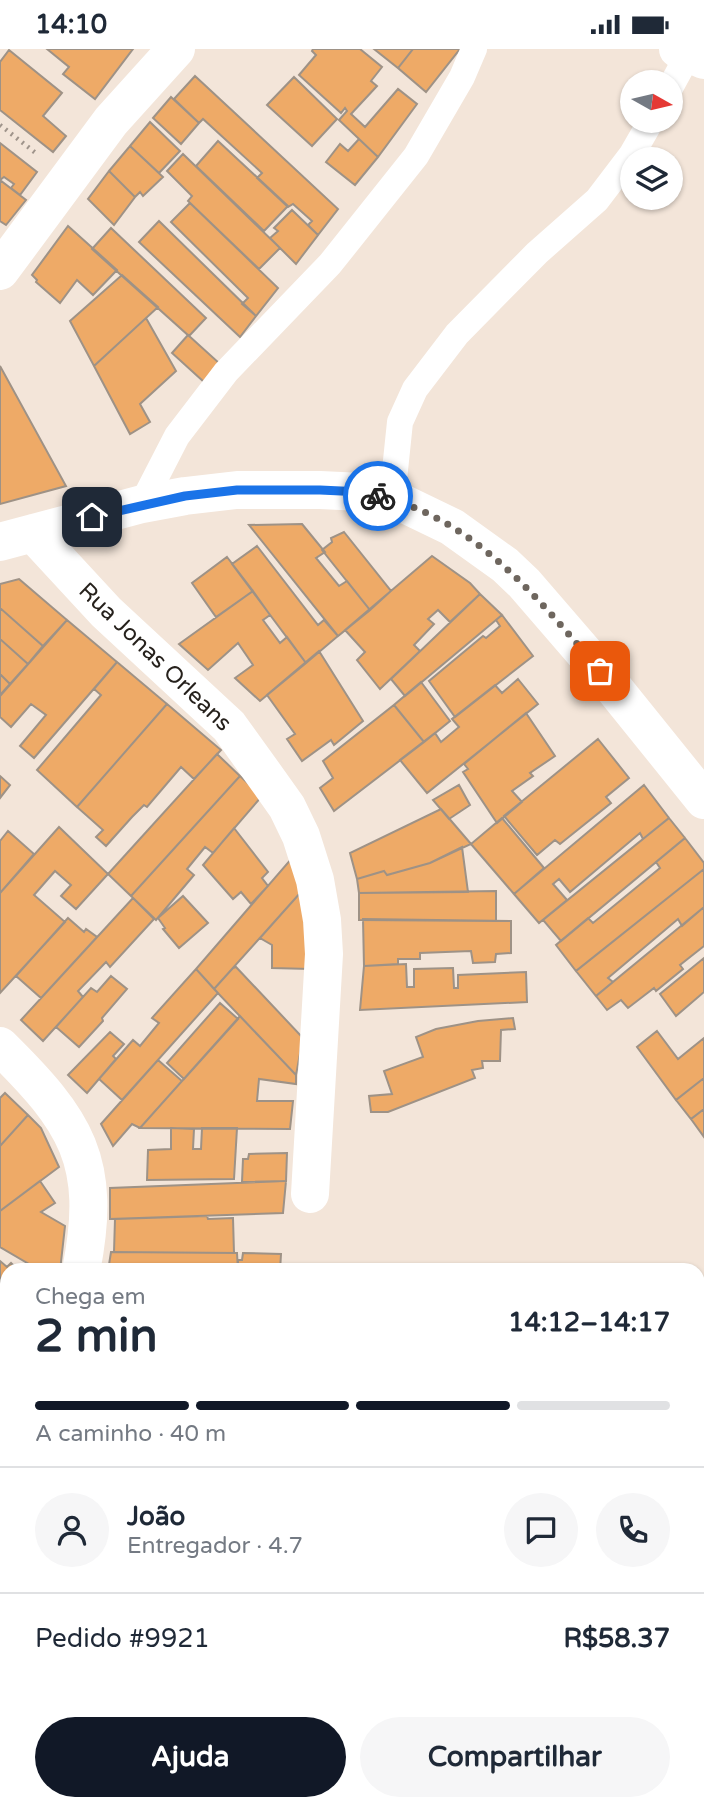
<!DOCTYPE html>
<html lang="pt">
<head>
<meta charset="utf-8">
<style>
  :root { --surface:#fff; --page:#f6f6f7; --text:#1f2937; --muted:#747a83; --line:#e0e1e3; --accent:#111827 }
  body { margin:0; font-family:"Varela Round",sans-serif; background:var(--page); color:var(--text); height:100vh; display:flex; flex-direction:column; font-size:26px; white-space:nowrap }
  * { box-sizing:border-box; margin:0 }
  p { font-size:23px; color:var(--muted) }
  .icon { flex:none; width:38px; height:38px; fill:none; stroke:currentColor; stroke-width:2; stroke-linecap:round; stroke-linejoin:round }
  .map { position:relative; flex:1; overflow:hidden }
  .drawer { position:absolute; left:0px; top:1214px; width:705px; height:548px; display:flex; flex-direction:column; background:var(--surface); border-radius:21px 21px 0 0; box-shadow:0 2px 5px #0004 }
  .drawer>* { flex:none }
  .needle { width:46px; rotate:98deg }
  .controls { position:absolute; left:620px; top:21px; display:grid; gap:14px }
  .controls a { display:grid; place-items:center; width:63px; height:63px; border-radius:50%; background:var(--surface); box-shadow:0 2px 5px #0004; font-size:35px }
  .pin { position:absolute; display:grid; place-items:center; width:60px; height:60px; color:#fff; margin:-30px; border-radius:14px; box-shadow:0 4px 10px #0006 }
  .courier { position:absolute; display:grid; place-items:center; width:70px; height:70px; margin:-35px; border:5px solid #1a73e8; border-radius:50%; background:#fff; color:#222; box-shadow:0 2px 9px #0007 }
  .summary em { font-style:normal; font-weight:800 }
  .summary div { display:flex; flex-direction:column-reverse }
  .summary { display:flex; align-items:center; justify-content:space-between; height:119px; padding:0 35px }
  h1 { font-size:46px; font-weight:800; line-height:52px }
  .bar { display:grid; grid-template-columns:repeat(4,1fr); gap:10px 7px; align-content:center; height:84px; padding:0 35px }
  .bar i { height:9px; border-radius:5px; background:var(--line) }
  .bar .current { background:var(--accent) }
  .bar p { grid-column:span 4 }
  .line { display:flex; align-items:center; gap:18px; padding:0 35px; border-top:2px solid var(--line) }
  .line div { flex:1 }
  .round { display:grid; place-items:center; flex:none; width:74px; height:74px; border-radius:37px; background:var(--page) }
  .primary-button { display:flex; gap:14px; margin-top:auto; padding:14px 35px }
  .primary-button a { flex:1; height:80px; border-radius:42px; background:var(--accent); color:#fff; font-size:28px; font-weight:800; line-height:80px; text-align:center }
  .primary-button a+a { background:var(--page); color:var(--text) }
  .status { display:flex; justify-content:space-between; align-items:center; height:49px; padding:0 35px; background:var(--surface); direction:ltr }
  .status svg { height:19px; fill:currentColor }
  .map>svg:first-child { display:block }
  .building { fill:#eeaa67; stroke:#9e9286; stroke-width:2 }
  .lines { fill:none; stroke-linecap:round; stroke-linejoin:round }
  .path { stroke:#9f948b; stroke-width:4.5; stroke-dasharray:2 5; stroke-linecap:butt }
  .lane { stroke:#fff; stroke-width:26 }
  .street { stroke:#fff; stroke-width:38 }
  .done { stroke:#6e665e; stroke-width:7; stroke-dasharray:0 12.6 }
  .route { stroke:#1a73e8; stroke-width:9 }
  .labels { text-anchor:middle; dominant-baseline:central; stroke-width:5; stroke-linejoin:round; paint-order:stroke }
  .street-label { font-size:23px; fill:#26211c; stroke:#fff }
</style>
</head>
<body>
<div class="status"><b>14:10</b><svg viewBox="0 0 49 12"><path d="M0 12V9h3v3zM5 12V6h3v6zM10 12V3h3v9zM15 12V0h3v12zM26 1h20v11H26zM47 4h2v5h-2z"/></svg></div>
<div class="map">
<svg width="704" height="1762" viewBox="0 0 704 1762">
  <rect width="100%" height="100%" fill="#f3e5d9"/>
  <path class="building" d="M47,0h86l-38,50 -32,-25 6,-7z
    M313,0h47l22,18 -11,14 6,5 -26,28 14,13 33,-38 19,15 -39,53 -39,-37 8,-9 -2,-3 -4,5 -42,-38 17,-20 -4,-4z
    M374,0h39l-15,19z
    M413,0h47l-34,43 -28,-24z
    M9,1l53,43 -19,23 23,20 -13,16 -53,-42v-48z
    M195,27l143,133 -20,26 -10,-10 4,-4 -19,-17 -5,3 -31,-29 5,-5 -59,-54 -4,4 -25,-24z
    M294,28l43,42 -25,27 -45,-41z
    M171,48l28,26 -18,21 -28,-26z
    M150,73l30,29 -21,22 -29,-27z
    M359,90l19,18 -23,28 -29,-23 14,-18 8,7z
    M218,92l70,65 -24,25 -68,-65z
    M0,94l37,29 -17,23 -9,-7 3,-4 -10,-7 -4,3z
    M130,97l33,31 -20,19 -3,-4 -5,5 -26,-26z
    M183,105l97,94 -21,21 -71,-68 4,-5 -25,-25z
    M109,122l26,26 -21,28 -26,-26z
    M0,131l26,20 -20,25 -6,-4z
    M190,154l88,85 -22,28 -14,-12 6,-6 -77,-76z
    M292,161l26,25 -22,29 -26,-26 8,-7 -4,-3z
    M159,172l97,95 -16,21 -101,-95z
    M68,177l49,44 -24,25 -16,-15 -17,23 -24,-21 1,-2 -5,-5z
    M111,179l95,90 -17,18 -97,-87z
    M122,226l36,32 -64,59 -24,-45z
    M146,269l30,53 -36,33 10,18 -20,12 -36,-68z
    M188,286l31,28 -15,19 -32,-29z
    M0,317l66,120 -66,18z
    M302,475l23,28 -9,6 23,28 8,-5 23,29 -32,26 -89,-111z
    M344,483l47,59 -21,19 -48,-60 10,-8 -1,-4z
    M257,497l61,79 6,-5 14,16 -32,27 -74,-99z
    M432,507l38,27 10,11 -30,28 -12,-12 -10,9 6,5 -20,21 6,6 -40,38 -23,-29 8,-8 -20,-22z
    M227,508l26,34 -37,26 -24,-34z
    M19,530l48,41 -24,26 -43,-38v-24z
    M253,542l17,24 -7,5 17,23 7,-6 19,26 -46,38 -25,-23 18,-13 -15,-22 -30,27 -29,-26z
    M480,545l22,21 -97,81 -14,-17z
    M0,559l43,38 -15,18 -28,-25z
    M502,566l31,41 -78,61 -26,-36 54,-45 3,2 14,-12 -4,-6z
    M67,571l50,42 -83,96 -14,-12 26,-31 -15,-11 -20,23 -11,-10v-21z
    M0,590l28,25 -18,20 -10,-10z
    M319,602l44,70 -29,24 -3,-5 -29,21 -15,-22 8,-5 -28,-39z
    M117,613l50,42 -90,103 -40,-37 64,-75 -7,-6z
    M0,625l10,10 -10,11z
    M518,630l20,25 -111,89 -27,-33 35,-27 6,9 18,-15 -7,-8 43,-34 7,8z
    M421,633l29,39 -26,21 -30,-37z
    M167,655l54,46 -27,29 -13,-12 -34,40 -3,-2 -12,12 -26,29 -10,-9 7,-7 -26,-23z
    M394,656l30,37 -90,69 -14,-23 13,-10 -10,-17z
    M526,664l29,43 -25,17 3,3 -21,15 10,11 -25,21 -34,-51 5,-3 -4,-5z
    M598,690l31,39 -23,19 5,6 -51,41 -5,-4 -18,15 -33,-39z
    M217,705l23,22 -109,120 -23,-22z
    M0,727l10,9 -10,13z
    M240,727l22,20 -49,57 -8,-6 -18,22 7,6 -38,45 -25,-24z
    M459,736l11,20 -21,14 -16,-19z
    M644,736l25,33 -26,21 -3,-6 -70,59 -11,-13 -6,5 14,16 -28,23 -25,-29z
    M441,760l30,35 -41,19 -43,12 -3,-4 -27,8 -7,-26z
    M502,769l42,50 -30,26 -43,-50z
    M669,769l16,20 -124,103 -18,-21z
    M59,778l49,47 -32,35 -15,-13 10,-11 -16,-14 -21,24 31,27 -65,71v-100z
    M234,779l34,44 -6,6 6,8 -17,18 -10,-12 -8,7 -30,-34z
    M8,782l26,23 -34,39v-52z
    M685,789l19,25v6l-128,102 -20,-26 32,-27 5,5 67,-55 -4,-6z
    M462,798l6,45 -109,1 -2,-14 27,-8 3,4 43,-12z
    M292,809l9,34 -87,97 -18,-20z
    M704,820v38l-22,19 -4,-7 -70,59 5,4 -17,14 -20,-25z
    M496,842v30l-137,-1v-27z
    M301,843l9,77 -38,-1v-23l-12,-7z
    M183,847l25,27 -29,25 -16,-19 2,-1 -7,-10z
    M133,849l21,21 -44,48 -4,-5 -28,29 5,6 -40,44 -22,-21z
    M704,858v39l-24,19 3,4 -27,22 -2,-3 -26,20 -7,-8 -14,10 -11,-14z
    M68,869l16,14 2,-3 11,8 -56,61 -25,-22z
    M363,870l148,2v32l-15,1 -1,8 -22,1 -2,-12 -51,2v6h-22v5l-34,2z
    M704,909v34l-28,24 -16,-22z
    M406,915l1,23h7v-18l39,-1 1,20h4v-13l68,-3 1,30 -167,8 4,-44z
    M236,918l67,71 -7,37 -82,-86 19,-21z
    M196,920l22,24 -96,107 -23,-21 34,-39 7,6 19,-23 -7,-5z
    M111,927l16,13 -25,29 1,3 -24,26 -23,-20 35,-39 6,4z
    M220,954l18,16 -54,60 -17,-16z
    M240,967l56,59v9l-37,-5 -2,22h36l-3,28 -150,-1z
    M513,969l2,11 -14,1 -1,31h-18l1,7 -11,2 3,8 -87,34h-17l-2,-16 23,-2 -8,-23 39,-14 -7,-20 20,-8 42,-8z
    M657,982l21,28 26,-21v40l-28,22 -39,-53z
    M110,983l14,12 -11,12 3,3 -29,34 -19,-18z
    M158,1011l24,21 -42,47 -8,-4 -19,22 -12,-22z
    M704,1029v31l-13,10 -15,-19z
    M5,1044l23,22 -28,31v-48z
    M704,1060v28l-13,-18z
    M28,1066l13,13 18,39 -59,44v-65z
    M171,1079l23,1 -1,20h8l1,-21h35l-3,51 -87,1 1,-30 23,-1z
    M287,1104l-1,28 -44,1 1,-23h5l1,-5z
    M40,1132l15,22 -14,9 24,14 -5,45h-19l-41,-24v-36z
    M286,1132l-3,32 -173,6v-31z
    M207,1167l1,3 25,-1 1,35 -120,-1 1,-33z
    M111,1203l126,1 1,18h-130z
    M243,1204l38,1 -1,17h-42v-11h4z
    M0,1212l7,6 4,-4 8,8h-12v45l-7,-6z
    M0,1261l7,6v41l-7,-7z
    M0,1327l7,6v25l-4,6 -3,-2z
    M7,1747v8h63l1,7h-71v-14z
    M81,1755h17v7h-17z
    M98,1755h27l1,7h-28z"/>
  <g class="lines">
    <path class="path" d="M0,76l37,29"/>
    <path class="lane" d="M670,39l19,-35
      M392,450l8,-77 15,-33 42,-55 80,-81 60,-53 35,-46 19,-33
      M142,455l35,-68 49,-64 104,-108 86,-108 46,-79 12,-28"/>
    <path class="street" d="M678,0l26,11
      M0,222l111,-150 65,-72
      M33,484l73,79 123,114 41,57 17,24 14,29 14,44 7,40 2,34 -14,240
      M0,493l142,-38 43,-8 52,-6h83l42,2 32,7 58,28 53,38 19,18 76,88 104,129
      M0,997c76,75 103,115 81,225
      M0,1409l7,-8
      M0,1549l7,7
      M225,1755l6,7"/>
  </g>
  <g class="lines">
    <path class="done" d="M378,447c96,22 161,103 222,175"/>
    <path class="route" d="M92,468l93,-21 52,-6h83l42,2 16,4"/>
  </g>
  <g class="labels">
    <g class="street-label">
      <text transform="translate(155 608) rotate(44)">Rua Jonas Orleans</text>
    </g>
  </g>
</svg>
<div class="controls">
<a><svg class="needle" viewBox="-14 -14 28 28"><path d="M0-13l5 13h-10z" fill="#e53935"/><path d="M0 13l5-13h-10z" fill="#747a83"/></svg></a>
<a><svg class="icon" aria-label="layers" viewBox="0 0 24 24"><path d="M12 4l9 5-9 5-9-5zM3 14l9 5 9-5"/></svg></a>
</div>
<div class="pin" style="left:600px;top:622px;background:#ea580c"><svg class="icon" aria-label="bag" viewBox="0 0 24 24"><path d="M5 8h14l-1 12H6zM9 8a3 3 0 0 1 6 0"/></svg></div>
<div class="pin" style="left:92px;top:468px;background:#1f2937"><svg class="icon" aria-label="home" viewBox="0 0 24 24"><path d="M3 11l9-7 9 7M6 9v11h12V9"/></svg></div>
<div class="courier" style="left:378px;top:447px"><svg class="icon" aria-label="bike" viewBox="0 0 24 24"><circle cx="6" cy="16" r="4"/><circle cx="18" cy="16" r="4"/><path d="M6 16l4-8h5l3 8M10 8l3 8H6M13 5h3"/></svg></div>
<section class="drawer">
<div class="summary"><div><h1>2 min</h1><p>Chega em</p></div><em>14:12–14:17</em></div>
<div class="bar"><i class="current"></i><i class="current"></i><i class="current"></i><i></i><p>A caminho · 40 m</p></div>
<div class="line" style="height:126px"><a class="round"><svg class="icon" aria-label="person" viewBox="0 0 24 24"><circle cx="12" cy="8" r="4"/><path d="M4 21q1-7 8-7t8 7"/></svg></a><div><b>João</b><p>Entregador · 4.7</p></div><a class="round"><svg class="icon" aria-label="chat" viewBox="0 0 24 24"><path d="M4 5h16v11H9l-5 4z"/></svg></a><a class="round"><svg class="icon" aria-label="phone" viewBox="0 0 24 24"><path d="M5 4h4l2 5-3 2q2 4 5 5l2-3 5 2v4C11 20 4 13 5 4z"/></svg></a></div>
<div class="line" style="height:91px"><div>Pedido #9921</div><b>R$58.37</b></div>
<div class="primary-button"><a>Ajuda</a><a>Compartilhar</a></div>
</section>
</div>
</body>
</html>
